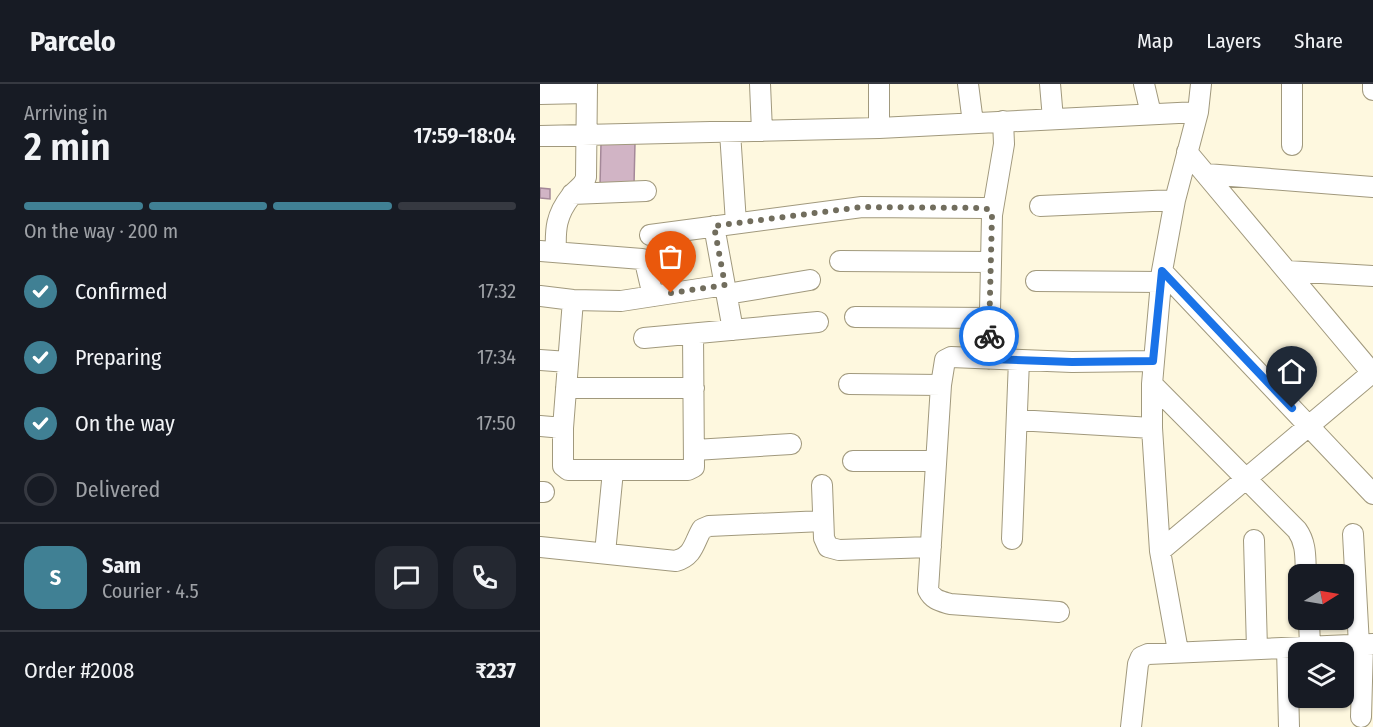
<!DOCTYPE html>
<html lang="en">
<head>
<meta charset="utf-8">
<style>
  :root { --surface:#171b24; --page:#242831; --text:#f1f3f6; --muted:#9ea1a6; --line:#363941; --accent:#408094 }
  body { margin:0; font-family:"Fira Sans Condensed",sans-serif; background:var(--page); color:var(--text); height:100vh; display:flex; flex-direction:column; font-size:22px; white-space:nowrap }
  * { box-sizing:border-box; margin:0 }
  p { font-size:20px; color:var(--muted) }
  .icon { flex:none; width:33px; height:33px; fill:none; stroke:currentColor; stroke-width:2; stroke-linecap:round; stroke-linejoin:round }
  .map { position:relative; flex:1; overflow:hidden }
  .details { display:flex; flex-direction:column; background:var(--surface); width:540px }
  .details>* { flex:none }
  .needle { width:39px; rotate:79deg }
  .buttons { position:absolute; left:748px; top:480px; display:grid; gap:12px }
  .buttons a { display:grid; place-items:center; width:66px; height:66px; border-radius:12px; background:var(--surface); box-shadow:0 2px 4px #0004; font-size:30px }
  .pin { position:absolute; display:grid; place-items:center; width:51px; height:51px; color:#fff; margin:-62px -26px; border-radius:50% 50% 50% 0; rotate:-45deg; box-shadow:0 0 6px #0007 }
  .pin .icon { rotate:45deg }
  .courier { position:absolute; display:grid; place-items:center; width:60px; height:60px; margin:-30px; border:4px solid #1a73e8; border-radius:50%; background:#fff; color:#222; box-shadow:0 2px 8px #0007 }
  .head em { font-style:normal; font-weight:600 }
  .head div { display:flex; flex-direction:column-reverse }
  .head { display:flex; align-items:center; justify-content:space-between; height:102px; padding:0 24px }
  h1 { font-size:39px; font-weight:600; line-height:45px }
  .bar { display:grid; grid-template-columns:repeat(4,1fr); gap:9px 6px; align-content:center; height:72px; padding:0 24px }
  .bar i { height:8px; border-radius:4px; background:var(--line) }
  .bar .on { background:var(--accent) }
  .bar p { grid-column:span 4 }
  .line { display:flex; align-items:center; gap:15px; padding:0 24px; border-top:2px solid var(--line) }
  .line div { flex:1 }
  .round { display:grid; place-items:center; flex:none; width:63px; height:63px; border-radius:18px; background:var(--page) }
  ol { padding:0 24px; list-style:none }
  li { display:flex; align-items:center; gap:18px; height:66px }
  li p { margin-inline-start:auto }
  li .icon { padding:6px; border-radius:50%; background:var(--accent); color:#fff; stroke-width:4 }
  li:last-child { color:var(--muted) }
  li i { width:33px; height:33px; border:3px solid var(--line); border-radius:50% }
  header { display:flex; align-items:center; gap:36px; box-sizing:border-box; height:84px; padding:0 30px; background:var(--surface); border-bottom:2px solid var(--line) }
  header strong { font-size:28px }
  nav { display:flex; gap:33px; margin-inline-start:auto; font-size:21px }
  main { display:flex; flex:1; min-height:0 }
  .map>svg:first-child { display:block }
  .building { fill:#d1b4c5; stroke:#a48899; stroke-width:1.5 }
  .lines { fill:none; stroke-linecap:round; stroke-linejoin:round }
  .minor-casing { stroke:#a1997d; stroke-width:22 }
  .minor { stroke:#fff; stroke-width:20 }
  .done { stroke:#716d5d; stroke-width:6; stroke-dasharray:0 10.8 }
  .route { stroke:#1a73e8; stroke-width:8 }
</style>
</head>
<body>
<header>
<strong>Parcelo</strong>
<nav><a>Map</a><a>Layers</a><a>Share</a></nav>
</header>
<main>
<section class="details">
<div class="head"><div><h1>2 min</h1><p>Arriving in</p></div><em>17:59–18:04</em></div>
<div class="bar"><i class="on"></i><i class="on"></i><i class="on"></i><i></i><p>On the way · 200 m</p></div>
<ol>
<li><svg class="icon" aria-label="check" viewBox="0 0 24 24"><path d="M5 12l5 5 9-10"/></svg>Confirmed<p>17:32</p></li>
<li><svg class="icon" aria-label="check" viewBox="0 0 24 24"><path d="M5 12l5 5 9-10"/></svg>Preparing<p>17:34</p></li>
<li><svg class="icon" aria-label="check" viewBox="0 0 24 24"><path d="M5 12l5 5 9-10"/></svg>On the way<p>17:50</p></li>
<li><i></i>Delivered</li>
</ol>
<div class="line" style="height:108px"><b class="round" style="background:var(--accent);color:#fff">S</b><div><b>Sam</b><p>Courier · 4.5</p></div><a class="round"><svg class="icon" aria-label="chat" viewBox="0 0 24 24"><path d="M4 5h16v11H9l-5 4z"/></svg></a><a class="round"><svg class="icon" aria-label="phone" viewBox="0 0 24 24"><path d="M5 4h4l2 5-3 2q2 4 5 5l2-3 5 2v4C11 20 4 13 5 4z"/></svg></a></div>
<div class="line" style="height:78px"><div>Order #2008</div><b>₹237</b></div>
</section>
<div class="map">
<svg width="833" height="643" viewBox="0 0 833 643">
  <rect width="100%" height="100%" fill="#fef8df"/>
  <path class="building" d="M61,59h34l-1,42 -34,1z
    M0,104l10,1v10l-10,-1z"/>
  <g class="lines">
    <defs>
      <path id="minor" d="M220,0l2,47
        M339,0v44
        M428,0l5,39
        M510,0l3,35
        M604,0l7,30
        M752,0v61
        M833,0v6
        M0,10l47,-1
        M190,48l6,91
        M0,52l339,-8 319,-16
        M647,68l186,222
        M666,90l167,13
        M32,110l74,-3
        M500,122l135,-6
        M452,131l12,-71 -1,-23
        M174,142l19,104
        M110,151l212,-28 122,1 6,2 2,5 -3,144
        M0,167l102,8 4,7 7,30
        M16,168c-1,-23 0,-37 15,-56 5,-7 13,-9 15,-19l1,-93
        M300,177l151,1
        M622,187l211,223
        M747,187l86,5
        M496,197l125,1
        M187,210l83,-14
        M0,212l33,4 48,1 104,-16
        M33,216l-10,128v38l5,4h120l6,-3 -1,-133
        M315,233l135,1
        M104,254l174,-16
        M0,276l28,2
        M309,300l92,1
        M612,300l145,146c10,14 8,29 9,44
        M26,304h128
        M477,336l135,8
        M0,342l23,2
        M155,366l96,-6
        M313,377h83
        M282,401l2,53 4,9 11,3 92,-3
        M0,408h4
        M813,450l6,111
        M472,455l7,-179
        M714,456l3,109
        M0,463l136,14c18,-5 18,-19 26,-32l7,-3 114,-5
        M620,467l213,-179
        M65,469l8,-82
        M519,528l-109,-8c-10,-3 -17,-4 -22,-14l13,-205 4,-25 6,-3 121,5 81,-1
        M769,536l1,27
        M747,564l2,79
        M638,567l-18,-100 -8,-123v-44l10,-113 13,-71 23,-88 3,-28
        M821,633l2,-72
        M591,643l7,-63 3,-7 7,-3 225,-10"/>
    </defs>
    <use href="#minor" class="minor-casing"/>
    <use href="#minor" class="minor"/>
  </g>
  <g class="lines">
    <path class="done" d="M131,209l54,-8 -11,-59 148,-19 122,1 6,2 2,5 -3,121"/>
    <path class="route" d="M449,252v23l83,3 81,-1 9,-90 130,137"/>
  </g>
</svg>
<div class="buttons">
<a><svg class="needle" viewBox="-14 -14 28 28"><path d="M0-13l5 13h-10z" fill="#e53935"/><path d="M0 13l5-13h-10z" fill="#9ea1a6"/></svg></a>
<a><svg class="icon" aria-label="layers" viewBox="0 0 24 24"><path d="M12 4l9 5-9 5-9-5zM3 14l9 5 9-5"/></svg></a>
</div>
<div class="pin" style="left:131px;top:209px;background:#ea580c"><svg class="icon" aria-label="bag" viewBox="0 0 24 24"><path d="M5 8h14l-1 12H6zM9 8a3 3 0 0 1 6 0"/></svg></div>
<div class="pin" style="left:752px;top:324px;background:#1f2937"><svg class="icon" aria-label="home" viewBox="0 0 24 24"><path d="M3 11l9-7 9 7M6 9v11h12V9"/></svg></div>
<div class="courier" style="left:449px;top:252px"><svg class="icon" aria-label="bike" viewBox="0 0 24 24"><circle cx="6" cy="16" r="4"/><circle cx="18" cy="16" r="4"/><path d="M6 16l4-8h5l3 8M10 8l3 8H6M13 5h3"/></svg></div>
</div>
</main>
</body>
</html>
